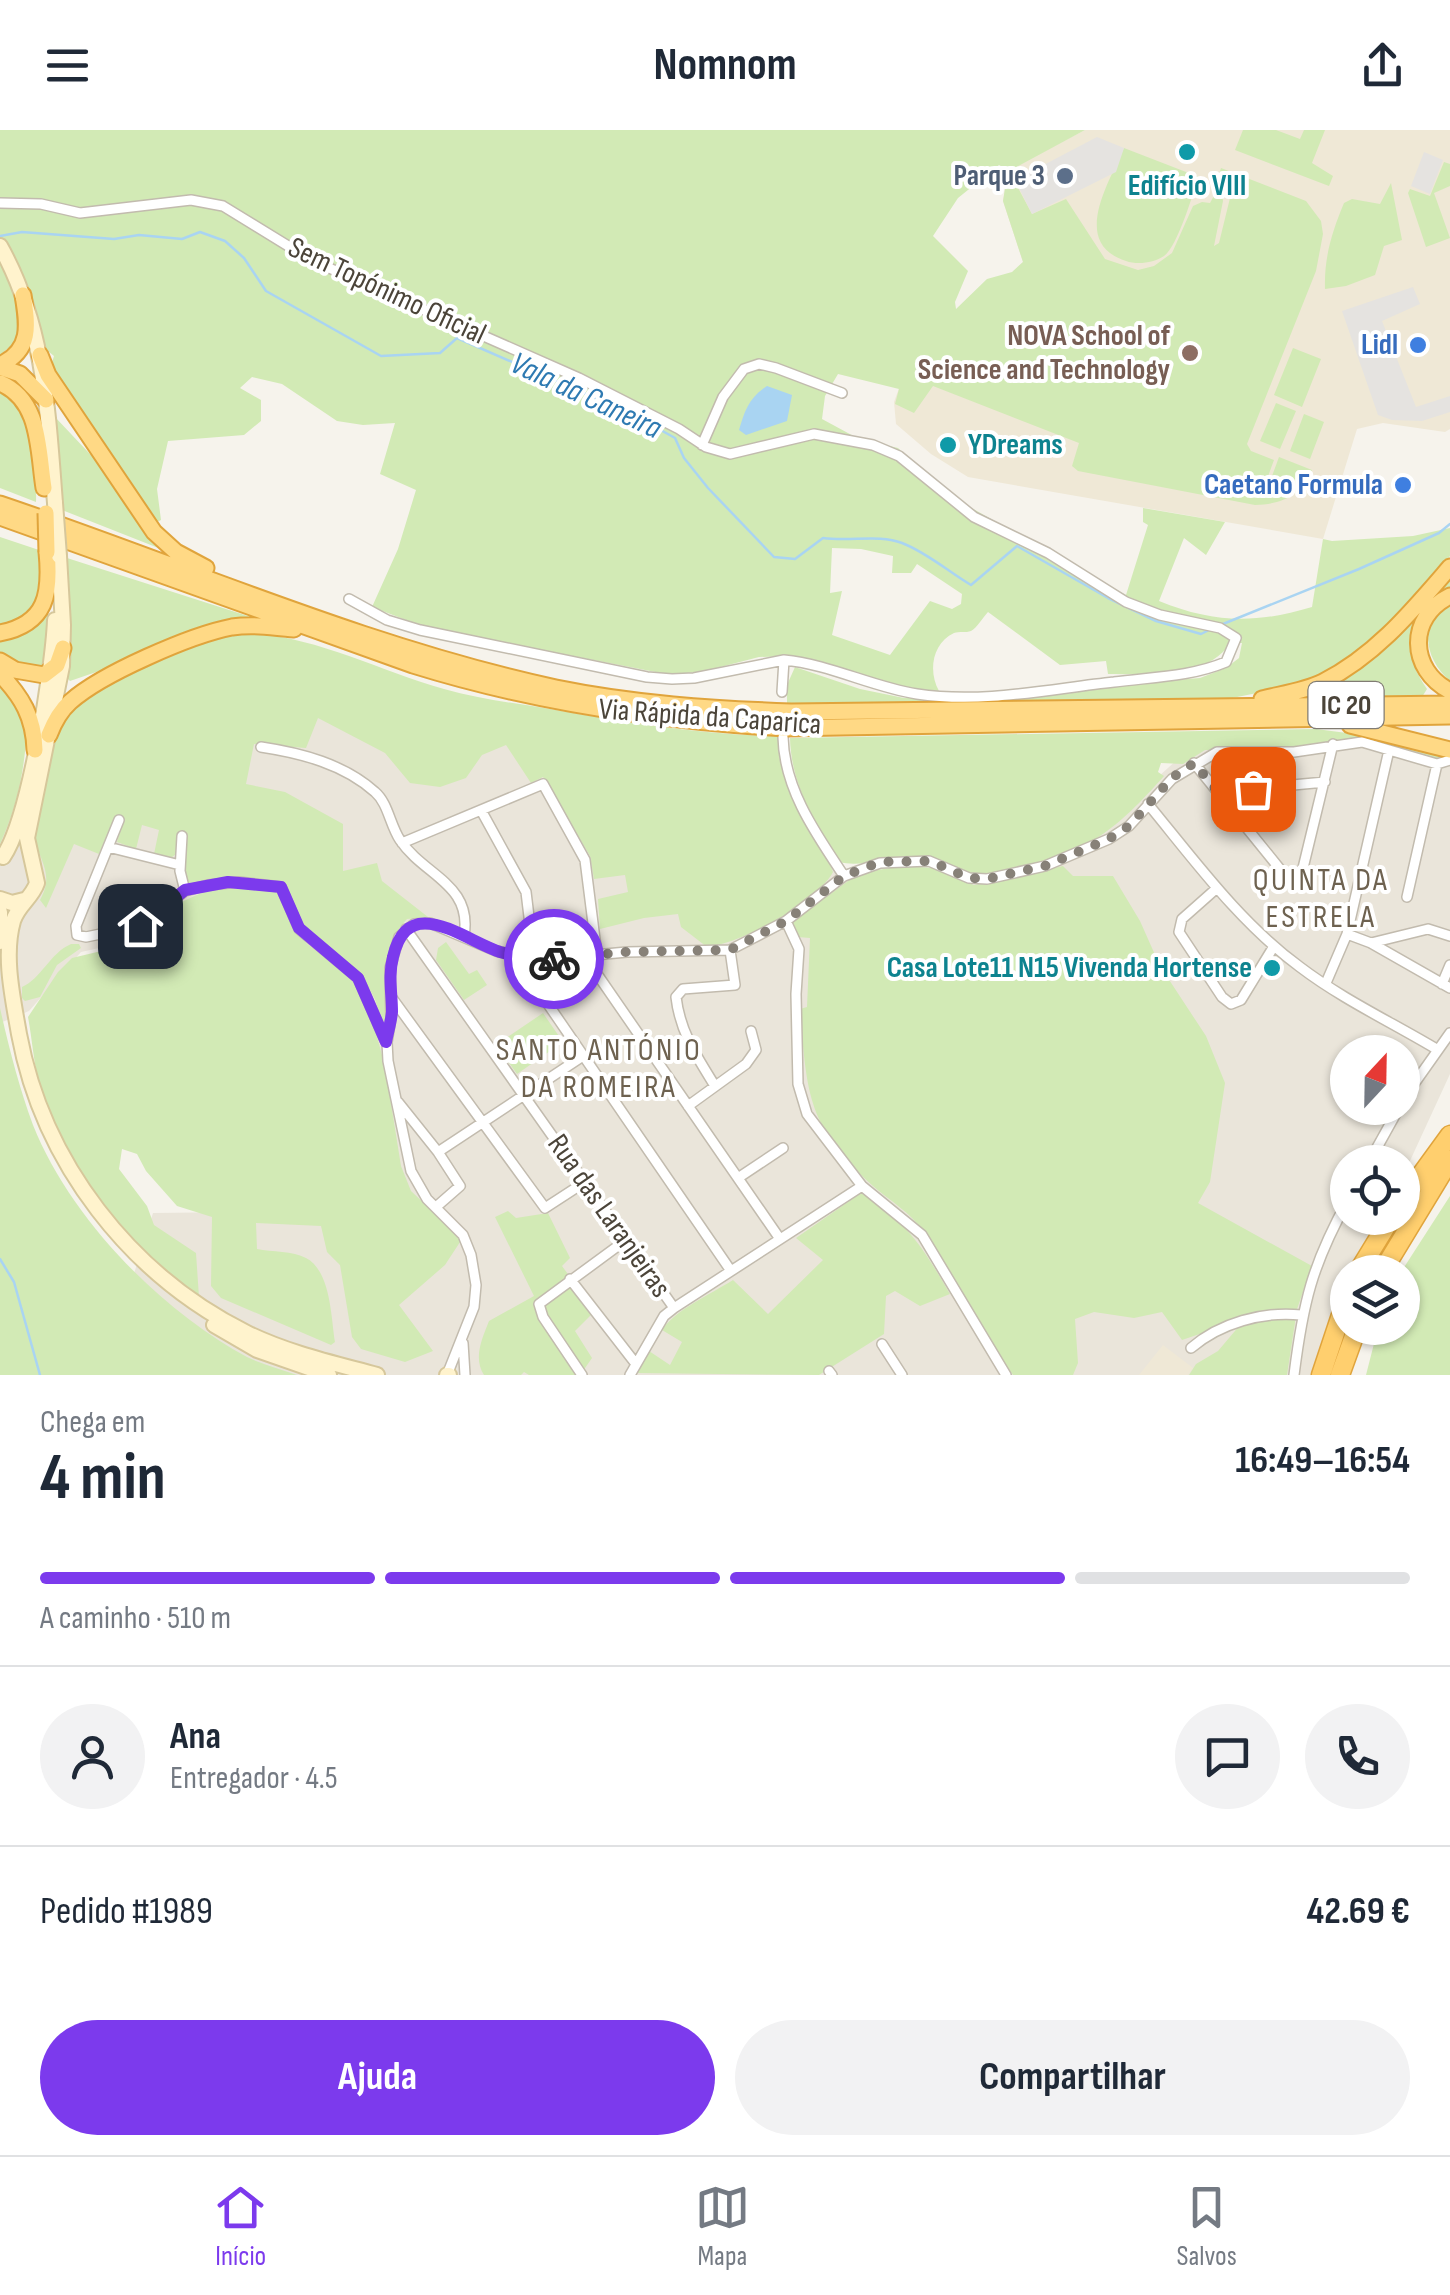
<!DOCTYPE html>
<html lang="pt">
<head>
<meta charset="utf-8">
<style>
  :root { --surface:#fff; --page:#f2f2f3; --text:#1f2937; --muted:#747a83; --line:#e0e1e3; --accent:#7c3aed }
  body { margin:0; font-family:"Sofia Sans Condensed",sans-serif; background:var(--page); color:var(--text); height:100vh; display:flex; flex-direction:column; font-size:38px; white-space:nowrap }
  * { box-sizing:border-box; margin:0 }
  p { font-size:32px; color:var(--muted) }
  .icon { flex:none; width:55px; height:55px; fill:none; stroke:currentColor; stroke-width:2; stroke-linecap:round; stroke-linejoin:round }
  .map { position:relative; height:1245px; overflow:hidden }
  .panel { display:flex; flex-direction:column; background:var(--surface); flex:1 }
  .panel>* { flex:none }
  .needle { width:65px; rotate:22deg }
  .fabs { position:absolute; left:1330px; top:905px; display:grid; gap:20px }
  .fabs a { display:grid; place-items:center; width:90px; height:90px; border-radius:50%; background:var(--surface); box-shadow:0 2px 8px #0004; font-size:50px }
  .pin { position:absolute; display:grid; place-items:center; width:85px; height:85px; color:#fff; margin:-42px; border-radius:20px; box-shadow:0 5px 15px #0006 }
  .courier { position:absolute; display:grid; place-items:center; width:100px; height:100px; margin:-50px; border:8px solid #7c3aed; border-radius:50%; background:#fff; color:#222; box-shadow:0 2px 12px #0007 }
  .summary em { font-style:normal; font-weight:700 }
  .summary div { display:flex; flex-direction:column-reverse }
  .summary { display:flex; align-items:center; justify-content:space-between; height:170px; padding:0 40px }
  h1 { font-size:65px; font-weight:700; line-height:75px }
  .bar { display:grid; grid-template-columns:repeat(4,1fr); gap:15px 10px; align-content:center; height:120px; padding:0 40px }
  .bar i { height:12px; border-radius:8px; background:var(--line) }
  .bar .selected { background:var(--accent) }
  .bar p { grid-column:span 4 }
  .line { display:flex; align-items:center; gap:25px; padding:0 40px; border-top:2px solid var(--line) }
  .line div { flex:1 }
  .round { display:grid; place-items:center; flex:none; width:105px; height:105px; border-radius:52px; background:var(--page) }
  .cta { display:flex; gap:20px; margin-top:auto; padding:20px 40px }
  .cta a { flex:1; height:115px; border-radius:60px; background:var(--accent); color:#fff; font-size:40px; font-weight:700; line-height:115px; text-align:center }
  .cta a+a { background:var(--page); color:var(--text) }
  header { display:flex; justify-content:space-between; align-items:center; height:130px; padding:0 40px; background:var(--surface); font-size:45px; font-weight:700 }
  .menu { display:flex; justify-content:space-around; align-items:center; height:140px; border-top:2px solid var(--line); background:var(--surface); font-size:28px; color:var(--muted) }
  .menu a { display:grid; justify-items:center; gap:5px }
  .menu .selected { color:var(--accent) }
  .map>svg:first-child { display:block }
  .residential { fill:#eae5da; fill-rule:evenodd }
  .education { fill:#efe8d6 }
  .green { fill:#d2eab5; fill-rule:evenodd }
  .parking { fill:#e5e3e0 }
  .water { fill:#a9d4f2 }
  .lines { fill:none; stroke-linecap:round; stroke-linejoin:round }
  .stream { stroke:#a9d4f2; stroke-width:2.5 }
  .minor-casing { stroke:#c2bbae; stroke-width:12 }
  .secondary-casing { stroke:#d6c79b; stroke-width:18 }
  .trunk-casing { stroke:#e0a43c; stroke-width:19 }
  .motorway-casing { stroke:#e0a43c; stroke-width:21 }
  .minor { stroke:#fff; stroke-width:9 }
  .secondary { stroke:#fff3cd; stroke-width:14 }
  .trunk { stroke:#ffd985; stroke-width:15 }
  .motorway { stroke:#ffcf6e; stroke-width:18 }
  .secondary-bridge-casing { stroke:#d6c79b; stroke-width:18; stroke-linecap:butt }
  .trunk-bridge-casing { stroke:#e0a43c; stroke-width:19; stroke-linecap:butt }
  .secondary-bridge { stroke:#fff3cd; stroke-width:14 }
  .trunk-bridge { stroke:#ffd985; stroke-width:15 }
  .done { stroke:#878178; stroke-width:10; stroke-dasharray:0 18 }
  .route { stroke:#7c3aed; stroke-width:12 }
  .culture-dot { fill:#0f9aa8; stroke:#fff; stroke-width:4 }
  .service-dot { fill:#5c6f8a; stroke:#fff; stroke-width:4 }
  .shop-dot { fill:#3f7fe0; stroke:#fff; stroke-width:4 }
  .education-dot { fill:#8d6e63; stroke:#fff; stroke-width:4 }
  .labels { text-anchor:middle; dominant-baseline:central; stroke-width:8; stroke-linejoin:round; paint-order:stroke }
  .shield { fill:#fff; stroke:#817c74; stroke-width:2.5 }
  .shield-label { font-size:28px; font-weight:bold; fill:#4b4439 }
  .service-label { font-size:30px; font-weight:bold; fill:#4e5e75; stroke:#fff; text-anchor:end }
  .culture-label { font-size:30px; font-weight:bold; fill:#0d838f; stroke:#fff }
  .street-label { font-size:30px; fill:#4b4439; stroke:#fff }
  .education-label { font-size:30px; font-weight:bold; fill:#785e54; stroke:#fff; text-anchor:end }
  .shop-label { font-size:30px; font-weight:bold; fill:#366cbe; stroke:#fff; text-anchor:end }
  .water-label { font-size:32px; font-style:italic; fill:#2e7ab2; stroke:#fff }
  .neighbourhood-label { font-size:32px; letter-spacing:2.5px; fill:#6e6250; stroke:#fff }
</style>
</head>
<body>
<header><svg class="icon" aria-label="menu" viewBox="0 0 24 24"><path d="M4 6h16M4 12h16M4 18h16"/></svg>Nomnom<svg class="icon" aria-label="share" viewBox="0 0 24 24"><path d="M12 15V3M7 8l5-5 5 5M5 13v7h14v-7"/></svg></header>
<div class="map">
<svg width="1450" height="1245" viewBox="0 0 1450 1245">
  <rect width="100%" height="100%" fill="#f6f3ec"/>
  <path class="residential" d="M410,563l359,64 121,175 37,84 104,-164 107,-57 61,-55 105,-8 94,15 52,14v313l-47,102 -1,-14h-54v56h33l-29,54h-4l-1,10 -13,26 -22,67h-1118l-62,-95 21,-67 86,-1 -90,-275 -68,15 -52,59 -29,12v-322l10,76 46,10zM1348,922h54v56h-54z"/>
  <path class="education" d="M1085,0h365v299l-5,3 -62,-9 -26,6 -34,110 -355,-62 -37,-23 -35,-30 -2,-22 8,-22 121,-118 -20,-61 5,-31z
    M1163,1215l30,23 -5,7h-49z"/>
  <path class="green" d="M0,0h1085l-76,41 23,43 34,-15 39,60 33,11 16,-4 18,-13 21,-47 9,-4 8,1 6,-11 6,3 1,6 -9,45 5,-3 11,-45 -2,-9 -11,-9 4,-12 85,33 15,20 2,13 -7,37 -69,173 4,7 23,9 -14,38h4l15,-41 33,13c-12,26 -29,34 -57,35l-177,-34 -6,-5 7,-23 -146,-57 -19,27 -19,-9 4,-15 -61,-15 -13,22 -3,23 37,20 39,9 32,31 38,27 158,89 22,-70 -5,-3v-14l82,14 -19,33 -22,-17 -25,63c54,22 97,23 153,6l11,-68 9,2 81,-5 37,-8v28c-23,27 -45,62 -72,84 -43,35 -93,48 -146,58l-445,6v-19l8,-18 65,22 44,9 162,-4 61,-10 73,-6 26,-10 13,-10 3,-15h-11c-27,37 -81,31 -123,31l-2,-13 -46,4 -72,-53c-5,5 -11,16 -17,19 -5,2 -12,0 -17,2 -22,10 -26,39 -15,58l-31,-2 -114,-33 -35,1 -54,14 -34,4 -244,-47 -55,-21 26,-58 18,-59 -36,-16 15,-51 -32,2 -26,-4 -55,-37 -30,-7 -12,11 21,12v21l-17,14 -76,6 -11,48 4,31 -8,4 -102,-158 3,-10 -11,-9 -2,-18 -20,2 -2,8 -19,16zM999,35l9,5 -5,31 20,61 -11,10 -25,7 -31,30 -1,-7 13,-31 -35,-35 25,-38zM832,418l29,1 32,7 -1,17h19l6,-9 45,30 -1,10 -9,5 -22,-8 -40,54 -58,-20 10,-44 -12,2z
    M1243,0h33l24,9 4,-9h21l-13,33 21,13 -4,10 -94,-36z
    M1124,18l75,29c-7,18 -21,69 -35,79 -10,7 -27,9 -38,5 -56,-18 -17,-78 -2,-113z
    M1444,32l6,2v22l-16,7 16,45 -24,9 -18,-54 2,-4 20,7z
    M1391,53l11,57 -18,6 -9,29 -29,11 -21,3c-1,-32 7,-57 19,-86l8,-4 28,5z
    M1293,218l28,11 -19,48 -28,-12z
    M0,260c34,21 37,75 36,112l-36,-14z
    M1276,273l20,8 -16,38 -20,-8z
    M1304,284l20,8 -14,37 -20,-8z
    M55,287l50,53 61,81 -104,-41z
    M0,407l42,14c1,35 -1,67 -42,75z
    M67,428l187,60 -184,63 -4,-4 4,-71z
    M1450,443v16c-35,34 -55,54 -23,100l-5,8 -141,4 31,-11z
    M1450,475v76c-25,-22 -33,-57 0,-76z
    M46,479l4,11 -7,47 -27,-4 -16,-9v-15z
    M239,503c71,0 137,37 205,56 34,10 71,14 106,20 75,13 151,26 228,27 0,60 37,85 55,136 -16,30 -92,72 -126,75l-26,-20 -3,-13 -34,4 -44,11 -2,-30 30,-7 -3,-17 -31,4 -4,-23 -47,-79 -12,6 -25,-38 -24,10 -16,23 -26,9 -30,-4 -25,-30 -67,-35 -12,30 -52,-4 -8,40 39,8 58,32v47l34,-8 5,18 46,36 -21,2c-26,27 -21,67 -20,102h-6l-6,-22 -13,-23 -57,-46 -14,-34 -16,-15 -36,-2 -50,4 -5,-12 2,-35 -8,-1 -2,19 -5,4 -17,-4 5,-24 -17,-5 -6,24 -19,-7 6,-21 -9,-2 -15,35 -25,-10 -28,64 -6,-8c14,-25 1,-36 -5,-61 8,-37 11,-80 26,-114 19,-43 134,-82 178,-92z
    M0,553l27,31c0,45 -8,89 -27,130z
    M1316,599l46,6 87,22 -15,3 -36,-13 -47,-9 -60,11 -86,1 -22,14 -22,-1 -3,9 6,4c-47,53 -76,77 -146,92 -12,3 -25,8 -37,7 -24,-1 -42,-17 -66,-18 -24,-1 -53,11 -76,5 -24,-39 -48,-77 -49,-124z
    M902,736l34,2 38,17 89,-19 10,10h40l27,45 20,45 46,70 19,47 -15,99 -12,21 114,63 -16,46 -43,4 -71,24 -20,-28 -28,6 -40,-6 -19,7 3,44 -5,12h-60c-34,-46 -57,-97 -89,-143 -14,-20 -34,-31 -51,-46 -67,-60 -66,-94 -73,-177l7,-2 3,-69 -12,-1 -6,-15 67,-49z
    M222,756l53,5 9,9 10,28 13,16 48,36 11,16 19,70 16,100 10,25 51,48 -17,26 -46,40 34,46 -28,11 -44,-13 -9,-12 -12,-72 -13,-13 -6,-26 -65,-3 1,26c15,3 36,2 49,9 25,13 25,60 29,84l-4,3 -110,-47 -10,-12 1,-69 -35,-11 -31,-35 -9,-17 -15,-5 -3,20 28,37 7,19 42,28 3,44c-68,-48 -142,-127 -160,-211 -5,-23 -7,-47 -11,-69l30,-45 14,-14 71,-17c7,-29 53,-47 79,-55z
    M446,812l23,32 8,-4 10,15 -23,15 -28,-40 2,-12z
    M71,814h8l2,4 -24,17 -17,32 -15,4 -3,-3v-11c19,-8 28,-34 49,-43z
    M0,878c9,40 19,79 33,117 37,93 127,185 214,232 16,8 34,12 50,18h-297z
    M543,883l20,29 -46,32 -21,-29z
    M861,1063c46,28 63,56 89,101l-30,12 -25,-15 -9,5 -2,38 -65,41 -183,-2 13,-22 21,14 12,-23 -20,-12c13,-20 49,-36 71,-50l35,34 55,-54 -27,-22z
    M1450,1066v179h-84l12,-47h24l-1,-56z
    M508,1081l8,7 32,-5 22,45 -8,8 33,45 -20,20 17,27 -9,13 2,4h-56l-5,-3 -3,3h-37c-11,-17 -2,-36 5,-54l45,-25 -39,-79z
    M1296,1186l-9,59h-98l7,-11 22,-13 22,-26z"/>
  <path class="parking" d="M1097,7l27,11 -8,24 -84,42 -17,-34z
    M1424,22l19,8 -13,34 -19,-8z
    M1413,157l7,17 -38,17 34,86 34,-11v16l-28,9 -30,-1 -14,-5 -36,-104z"/>
  <path class="water" d="M767,256l25,9 -5,26 -41,14 -7,-5c6,-20 10,-32 28,-44z"/>
  <g class="lines">
    <path class="stream" d="M0,106l22,-4 92,7 25,-4 43,4 18,-7 25,9 19,17 22,33 115,65 59,-3 17,-15 175,76 43,24 9,20 24,30 66,69 21,2 28,-21c26,4 56,-4 79,5 24,9 47,29 69,42l46,-39 91,52 48,23 45,13 10,-5
      M1223,494l136,-55 80,-36 11,-9
      M0,1129l14,23 26,93"/>
    <defs>
      <path id="minor" d="M0,73l41,1 39,9 111,-13 32,6 88,54 268,118 100,51 27,18 24,7 84,-20 59,11 26,11 75,61 74,36 78,49 34,13 60,13 16,10 -10,24c-36,15 -74,15 -112,20 -65,7 -131,22 -197,12 -45,-7 -88,-30 -133,-34l-2,32
        M702,315l21,-48 21,-28 15,-5 17,4 66,25
        M349,469l38,21 33,10 227,47 25,2 22,-1 90,-18
        M783,607c1,52 33,97 61,139
        M261,617c40,6 83,17 114,45 13,11 15,33 25,48 24,36 73,44 64,96
        M1194,633l90,111 13,2 6,-8 30,-124
        M1218,662l107,-10
        M1148,674c47,57 92,119 152,163 42,32 93,56 138,83
        M482,682l44,80 8,66
        M119,690l-43,106 1,9 9,2 53,-11 46,-35 23,-6 31,-3 42,5 18,42 59,49 27,62
        M182,706l-2,35 5,20
        M402,713l141,-59 42,76 12,95
        M108,717l72,18
        M1217,758l-35,31 -3,13 43,65 9,7 10,-4 33,-54
        M1407,767l30,-133
        M786,791l13,28 -3,45 2,90 9,30 55,72 60,49 84,140
        M406,799l268,379
        M1347,804l24,9 79,45
        M1371,813l57,-14 22,7
        M515,826l216,315
        M586,828l194,281
        M1326,853l21,-49 42,-184
        M1442,854l8,-19
        M392,868l153,210 40,-26
        M715,956c-18,-29 -35,-54 -39,-89l7,-8 52,-4 -5,-35
        M1402,971l48,-68
        M398,972l40,50 22,34 -24,21
        M688,976l58,-42 10,-14 -5,-19
        M438,1022l145,-96
        M1369,1032l30,-54
        M738,1048l45,-30
        M570,1149l66,85
        M463,1213l2,32
        M882,1214l20,31
        M1191,1218c29,-25 72,-37 110,-33
        M829,1241l3,4
        M447,1245l27,-68 2,-22 -5,-30 -8,-20 -36,-36 -16,-28 -23,-110 -1,-19 4,-24 -1,-50 9,-31 15,-13 16,-1 66,28 29,6 26,2 76,-7 103,-2 56,-29 58,-45 36,-13 49,-2 40,17 18,1 58,-13 64,-27 20,-13 43,-47 45,-27h77l68,-10 75,22 13,-4
        M582,1245l-39,-58 -4,-13 87,-64
        M630,1245l34,-59 10,-8 188,-122
        M1294,1245c9,-72 18,-110 54,-175"/>
      <path id="secondary" d="M0,116c45,80 48,168 55,257
        M59,426l4,69 -1,41 -35,172 10,45c-5,15 -19,22 -24,38 -10,35 0,78 6,113 24,129 111,241 228,299 41,20 86,30 130,42
        M3,727c26,-38 50,-188 52,-237
        M0,769l12,4 12,-3
        M0,782v30
        M214,1195l43,25 72,25
        M447,1245h2"/>
      <path id="trunk" d="M40,225l8,20 106,157 22,20 30,16
        M0,235c32,-15 28,-40 23,-70
        M0,237l20,7 26,26
        M0,253c41,17 38,68 44,105
        M0,374c184,62 366,143 556,184 78,16 156,21 235,24l659,-8
        M0,387l413,148c122,38 245,56 373,63l664,-12
        M1450,466c-43,21 -41,74 0,95
        M0,503c47,-9 51,-40 47,-81
        M0,531l15,9 29,5 13,-10 6,-17
        M0,544c22,23 34,43 35,76
        M1262,569c20,-5 43,-8 61,-17 53,-27 89,-71 127,-115
        M1350,595l100,25
        M49,605c5,-13 11,-24 21,-33 31,-28 121,-67 162,-75 21,-3 42,0 62,2"/>
      <path id="motorway" d="M1402,1071l48,-66
        M1358,1142l33,-54
        M1382,1142l68,-112
        M1321,1245l27,-81
        M1340,1245l17,-47"/>
    </defs>
    <use href="#minor" class="minor-casing"/>
    <use href="#secondary" class="secondary-casing"/>
    <use href="#trunk" class="trunk-casing"/>
    <use href="#motorway" class="motorway-casing"/>
    <use href="#minor" class="minor"/>
    <use href="#secondary" class="secondary"/>
    <use href="#trunk" class="trunk"/>
    <use href="#motorway" class="motorway"/>
    <defs>
      <path id="secondary-bridge" d="M55,373l4,53"/>
      <path id="trunk-bridge" d="M46,383l1,39"/>
    </defs>
    <use href="#secondary-bridge" class="secondary-bridge-casing"/>
    <use href="#trunk-bridge" class="trunk-bridge-casing"/>
    <use href="#secondary-bridge" class="secondary-bridge"/>
    <use href="#trunk-bridge" class="trunk-bridge"/>
  </g>
  <g class="lines">
    <path class="done" d="M554,829l72,-7 104,-2 56,-29 58,-45 36,-14 50,-1 39,17 18,1 58,-13 64,-27 20,-13 43,-48 22,-15 24,29 35,-3"/>
    <path class="route" d="M140,796l45,-36 43,-8 53,5 18,41 59,50 28,64c2,-10 5,-20 6,-30 0,-19 -4,-36 1,-55 15,-65 69,-18 107,-5 17,5 35,6 54,7"/>
  </g>
  <g class="culture-dot">
    <circle cx="1187" cy="22" r="10"/>
    <circle cx="948" cy="315" r="10"/>
    <circle cx="1272" cy="838" r="10"/>
  </g>
  <circle class="service-dot" cx="1065" cy="46" r="10"/>
  <g class="shop-dot">
    <circle cx="1418" cy="215" r="10"/>
    <circle cx="1403" cy="355" r="10"/>
  </g>
  <circle class="education-dot" cx="1190" cy="223" r="10"/>
  <g class="labels">
    <rect class="shield" x="1308.5" y="552" width="75" height="46" rx="8"/>
    <g class="shield-label">
      <text x="1346" y="575">IC 20</text>
    </g>
    <g class="service-label">
      <text x="1045" y="46">Parque 3</text>
    </g>
    <g class="culture-label">
      <text x="1187" y="56">Edifício VIII</text>
      <text x="968" y="315" text-anchor="start">YDreams</text>
      <text x="1252" y="838" text-anchor="end">Casa Lote11 N15 Vivenda Hortense</text>
    </g>
    <g class="street-label">
      <text transform="translate(387 161) rotate(25)">Sem Topónimo Oficial</text>
      <text transform="translate(710 587) rotate(4)">Via Rápida da Caparica</text>
      <text transform="translate(609 1086) rotate(55)">Rua das Laranjeiras</text>
    </g>
    <g class="education-label">
      <text x="1170" y="206">NOVA School of<tspan x="1170" dy="34">Science and Technology</tspan></text>
    </g>
    <g class="shop-label">
      <text x="1398" y="215">Lidl</text>
      <text x="1383" y="355">Caetano Formula</text>
    </g>
    <g class="water-label">
      <text transform="translate(586 266) rotate(25)">Vala da Caneira</text>
    </g>
    <g class="neighbourhood-label">
      <text x="1321" y="750">QUINTA DA<tspan x="1321" dy="37">ESTRELA</tspan></text>
      <text x="599" y="920">SANTO ANTÓNIO<tspan x="599" dy="37">DA ROMEIRA</tspan></text>
    </g>
  </g>
</svg>
<div class="fabs">
<a><svg class="needle" viewBox="-14 -14 28 28"><path d="M0-13l5 13h-10z" fill="#e53935"/><path d="M0 13l5-13h-10z" fill="#747a83"/></svg></a>
<a><svg class="icon" aria-label="locate" viewBox="0 0 24 24"><circle cx="12" cy="12" r="6"/><path d="M12 2v4M12 18v4M2 12h4M18 12h4"/></svg></a>
<a><svg class="icon" aria-label="layers" viewBox="0 0 24 24"><path d="M12 4l9 5-9 5-9-5zM3 14l9 5 9-5"/></svg></a>
</div>
<div class="pin" style="left:1253px;top:659px;background:#ea580c"><svg class="icon" aria-label="bag" viewBox="0 0 24 24"><path d="M5 8h14l-1 12H6zM9 8a3 3 0 0 1 6 0"/></svg></div>
<div class="pin" style="left:140px;top:796px;background:#1f2937"><svg class="icon" aria-label="home" viewBox="0 0 24 24"><path d="M3 11l9-7 9 7M6 9v11h12V9"/></svg></div>
<div class="courier" style="left:554px;top:829px"><svg class="icon" aria-label="bike" viewBox="0 0 24 24"><circle cx="6" cy="16" r="4"/><circle cx="18" cy="16" r="4"/><path d="M6 16l4-8h5l3 8M10 8l3 8H6M13 5h3"/></svg></div>
</div>
<section class="panel">
<div class="summary"><div><h1>4 min</h1><p>Chega em</p></div><em>16:49–16:54</em></div>
<div class="bar"><i class="selected"></i><i class="selected"></i><i class="selected"></i><i></i><p>A caminho · 510 m</p></div>
<div class="line" style="height:180px"><a class="round"><svg class="icon" aria-label="person" viewBox="0 0 24 24"><circle cx="12" cy="8" r="4"/><path d="M4 21q1-7 8-7t8 7"/></svg></a><div><b>Ana</b><p>Entregador · 4.5</p></div><a class="round"><svg class="icon" aria-label="chat" viewBox="0 0 24 24"><path d="M4 5h16v11H9l-5 4z"/></svg></a><a class="round"><svg class="icon" aria-label="phone" viewBox="0 0 24 24"><path d="M5 4h4l2 5-3 2q2 4 5 5l2-3 5 2v4C11 20 4 13 5 4z"/></svg></a></div>
<div class="line" style="height:130px"><div>Pedido #1989</div><b>42.69 €</b></div>
<div class="cta"><a>Ajuda</a><a>Compartilhar</a></div>
</section>
<nav class="menu">
<a class="selected"><svg class="icon" aria-label="home" viewBox="0 0 24 24"><path d="M3 11l9-7 9 7M6 9v11h12V9"/></svg>Início</a>
<a><svg class="icon" aria-label="map" viewBox="0 0 24 24"><path d="M3 6l6-2 6 2 6-2v14l-6 2-6-2-6 2zM9 4v14M15 6v14"/></svg>Mapa</a>
<a><svg class="icon" aria-label="saved" viewBox="0 0 24 24"><path d="M7 4h10v16l-5-4-5 4z"/></svg>Salvos</a>
</nav>
</body>
</html>
